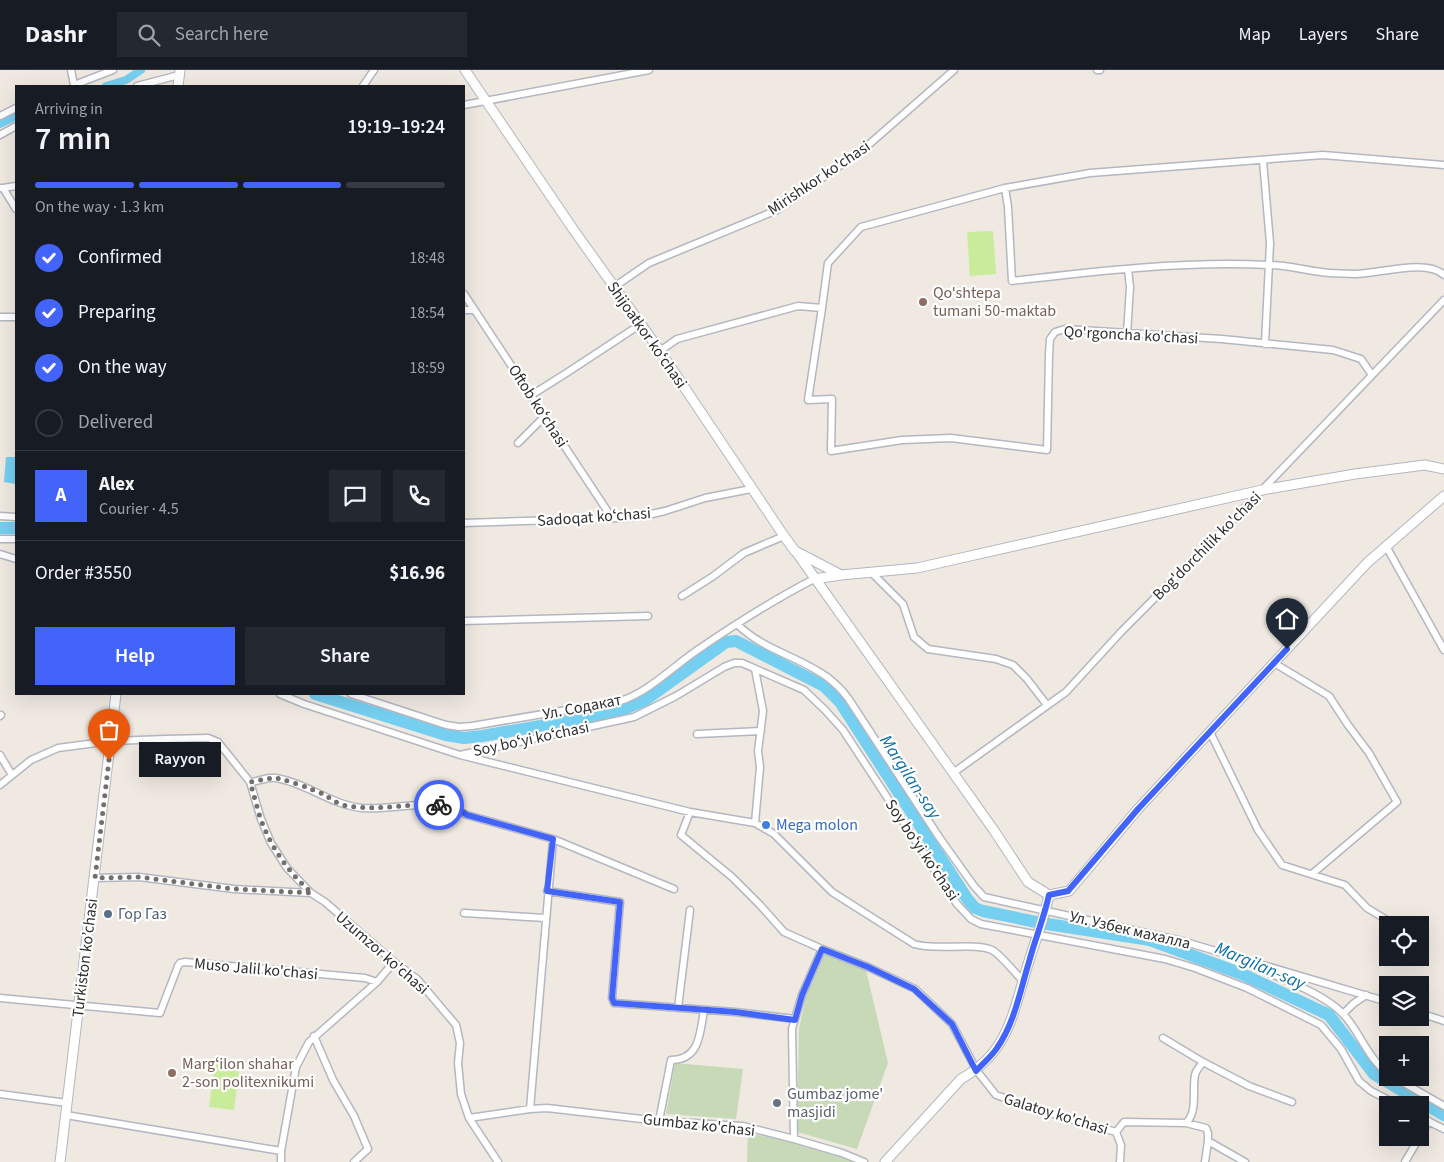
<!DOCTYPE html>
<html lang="en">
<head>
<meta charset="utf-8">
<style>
  :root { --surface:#171b24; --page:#242831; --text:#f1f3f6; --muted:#9ea1a6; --line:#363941; --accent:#4264fb }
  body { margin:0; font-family:"Source Sans 3",sans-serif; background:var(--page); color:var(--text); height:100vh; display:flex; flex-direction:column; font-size:19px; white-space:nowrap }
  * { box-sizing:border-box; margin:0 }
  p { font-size:16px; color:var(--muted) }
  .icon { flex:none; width:28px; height:28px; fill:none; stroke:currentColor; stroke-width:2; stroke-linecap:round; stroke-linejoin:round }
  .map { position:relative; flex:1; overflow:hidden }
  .side { position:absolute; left:15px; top:15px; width:450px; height:610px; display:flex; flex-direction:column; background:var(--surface); border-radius:0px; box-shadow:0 5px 20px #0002 }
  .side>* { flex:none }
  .controls { position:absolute; left:1379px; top:846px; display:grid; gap:10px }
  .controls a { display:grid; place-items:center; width:50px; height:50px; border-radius:0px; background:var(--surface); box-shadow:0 5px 20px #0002; font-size:25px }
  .pin { position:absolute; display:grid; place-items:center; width:42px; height:42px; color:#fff; margin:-51px -21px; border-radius:50% 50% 50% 0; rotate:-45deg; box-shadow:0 0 5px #0007 }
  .pin .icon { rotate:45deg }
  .courier { position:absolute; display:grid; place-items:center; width:50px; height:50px; margin:-25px; border:4px solid #4264fb; border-radius:50%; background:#fff; color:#222; box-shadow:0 1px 6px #0007 }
  .bubble { position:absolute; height:35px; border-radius:0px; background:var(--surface); box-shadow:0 5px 20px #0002; font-size:16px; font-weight:600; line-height:35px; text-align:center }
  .head em { font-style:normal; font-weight:600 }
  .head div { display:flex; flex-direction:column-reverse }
  .head { display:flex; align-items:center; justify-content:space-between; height:85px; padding:0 20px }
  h1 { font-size:32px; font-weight:600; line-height:38px }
  .bar { display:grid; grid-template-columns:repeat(4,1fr); gap:8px 5px; align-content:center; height:60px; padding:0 20px }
  .bar i { height:6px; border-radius:4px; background:var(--line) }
  .bar .current { background:var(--accent) }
  .bar p { grid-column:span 4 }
  .line { display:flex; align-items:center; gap:12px; padding:0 20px; border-top:1px solid var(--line) }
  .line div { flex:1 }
  .round { display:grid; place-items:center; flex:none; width:52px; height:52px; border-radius:0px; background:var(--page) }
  ol { padding:0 20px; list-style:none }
  li { display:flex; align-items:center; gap:15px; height:55px }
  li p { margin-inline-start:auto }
  li .icon { padding:5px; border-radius:50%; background:var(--accent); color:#fff; stroke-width:4 }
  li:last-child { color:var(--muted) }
  li i { width:28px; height:28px; border:2px solid var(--line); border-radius:50% }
  .button { display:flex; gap:10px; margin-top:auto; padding:10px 20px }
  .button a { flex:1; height:58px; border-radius:0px; background:var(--accent); color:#fff; font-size:20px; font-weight:600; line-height:58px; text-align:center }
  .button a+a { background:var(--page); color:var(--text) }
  header { display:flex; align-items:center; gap:30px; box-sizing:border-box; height:70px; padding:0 25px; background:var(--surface); border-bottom:1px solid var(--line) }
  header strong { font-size:24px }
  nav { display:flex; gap:28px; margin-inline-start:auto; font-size:18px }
  .search { width:350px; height:45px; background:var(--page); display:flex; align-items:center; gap:12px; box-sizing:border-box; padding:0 18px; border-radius:0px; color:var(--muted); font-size:19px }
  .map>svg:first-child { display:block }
  .cemetery { fill:#c8d9b8 }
  .pitch { fill:#c9ec9a }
  .water { fill:#75cff0 }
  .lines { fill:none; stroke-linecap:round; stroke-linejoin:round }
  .canal { stroke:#75cff0; stroke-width:8 }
  .river { stroke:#75cff0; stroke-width:12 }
  .street-casing { stroke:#b4b7c1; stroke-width:9 }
  .secondary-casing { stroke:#b4b7c1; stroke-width:11 }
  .street { stroke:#fff; stroke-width:6 }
  .secondary { stroke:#fff; stroke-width:9 }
  .done { stroke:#726f6d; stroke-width:5; stroke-dasharray:0 9 }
  .route { stroke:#4264fb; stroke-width:6 }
  .education-dot { fill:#8d6e63; stroke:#fff; stroke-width:2 }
  .shop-dot { fill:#3f7fe0; stroke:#fff; stroke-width:2 }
  .service-dot { fill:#5c6f8a; stroke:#fff; stroke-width:2 }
  .worship-dot { fill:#6b7280; stroke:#fff; stroke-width:2 }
  .labels { text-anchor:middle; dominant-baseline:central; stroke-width:4.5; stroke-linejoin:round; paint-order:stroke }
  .street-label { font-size:16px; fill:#2e2e2e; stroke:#fff }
  .education-label { font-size:16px; fill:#785e54; stroke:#fff; text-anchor:start }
  .shop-label { font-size:16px; fill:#366cbe; stroke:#fff; text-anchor:start }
  .service-label { font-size:16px; fill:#4e5e75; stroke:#fff; text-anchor:start }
  .worship-label { font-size:16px; fill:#5b616d; stroke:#fff; text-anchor:start }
  .water-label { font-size:18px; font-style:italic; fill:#0d6fa3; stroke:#fff }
</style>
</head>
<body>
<header>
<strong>Dashr</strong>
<div class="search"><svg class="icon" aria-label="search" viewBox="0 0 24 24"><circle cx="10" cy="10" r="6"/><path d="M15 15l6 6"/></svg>Search here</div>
<nav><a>Map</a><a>Layers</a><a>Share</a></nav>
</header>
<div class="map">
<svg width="1444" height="1092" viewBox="0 0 1444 1092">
  <rect width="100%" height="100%" fill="#efe9e1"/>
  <path class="cemetery" d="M824,882l42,18 22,93 -31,86 -60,-17 2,-103 7,-33z
    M675,993l68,6 -7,50 -70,-5z
    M748,1063l59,12 48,17h-108z"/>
  <path class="pitch" d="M993,161l3,43 -26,2 -3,-44z
    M215,992l25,3 -6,45 -25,-3z"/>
  <path class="water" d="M6,387h10v27l-12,-2z"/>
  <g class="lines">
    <path class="canal" d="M106,16l20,-6 15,-10
      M0,54l16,-8"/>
    <path class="river" d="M0,458h16
      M315,624l131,41 18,3 18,-2 133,-23 30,-13 81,-58 10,-1 88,45 16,16 128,198 7,8 8,3 58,12 109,17 92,34 87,41 45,59 70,41"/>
    <defs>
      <path id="street" d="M71,0l3,15 39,-15
        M1097,0h3
        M137,16l42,-11
        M363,16l11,-16
        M464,35l185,-35
        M0,46l16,-8
        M0,65l16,-9
        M1263,91l7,82 -5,101
        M0,118h3l13,21
        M3,118l13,-2
        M1005,118l3,19 4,74c85,-10 171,-20 257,-16 18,0 35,5 52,7 11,2 23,1 34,2 23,0 72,-16 89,1
        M614,217l35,-24 128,-53 89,-63 88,-77
        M464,224l148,224
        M822,238l-14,92 24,-1 -1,52 71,-11 49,-2 96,12 2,-95 1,-16 5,-7 10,-3 157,10 111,11 28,9 11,16
        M464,240h10
        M0,247h16
        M1127,264l3,-47 -2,-18
        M660,281l17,-12 121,-33 24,2 6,-45 33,-36 144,-39 85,-15 233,-18 121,10
        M530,326l38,-24 73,-48
        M518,373l26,-26
        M0,446l16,1
        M464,453l159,-5 20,-2 22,-5 40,-13 46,-9
        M0,469h16
        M1386,476l58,104
        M0,484l16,5
        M871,502l32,32 11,33 14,12 68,10 17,6 14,14 20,26
        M682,526l30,-19 32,-24 40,-17
        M464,551l184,-5
        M737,554c26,26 61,32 90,53 8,6 15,13 21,21l91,139 35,49 10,11 198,44 206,61
        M1274,593l55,33 19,29 21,28 28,49 -85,72
        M280,624l24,10 156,51 230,57 65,11 19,11 58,58 82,52c21,7 62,-2 78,6 8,4 24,24 31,31
        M351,624l95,31 13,2 13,-1 148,-25c27,-8 53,-34 76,-50 38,-26 77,-51 118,-72
        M0,646l1,-1
        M1210,662l48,98 24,35 63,20 22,23 28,17
        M697,664l64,-3
        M0,685l12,20
        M460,685l174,-38 42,-21 48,-29 10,-4h8l62,27 21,20 18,20 114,174 14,15 10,5 184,35 30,9 52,20 74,37 20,24 18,32 12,10 27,14
        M953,703l113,-81 55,-60 141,-142 182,-190
        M250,712c8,0 18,-6 26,-4 31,5 55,27 86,30 36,3 71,-13 105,7l86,24 121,50
        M0,715l31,-25 27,-12 53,-7 55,-2 42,-1 10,4 32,40 11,37 10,24 16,25 24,25 14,9 69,60 23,17 39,46 4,18 -2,20 3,31 8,24 29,44
        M690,742l-9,23 51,42 27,27 25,28 38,17 46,18 47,22 37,35 25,47 19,24 43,15 77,22 5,13 -1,17
        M755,753l5,-56 -2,-16 5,-40 -8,-42
        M95,808l44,-1 95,12 77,4
        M547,821l73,11 -8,96 2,5 121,9 60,7
        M464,843l81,5
        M1250,895c26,11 75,29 93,49 16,16 24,44 45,59
        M0,928l160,15 18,-47 2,-3 5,-1 180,16 12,4
        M678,938l12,-98
        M1420,943l24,8
        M1343,944l10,-10 13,-9
        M314,966l19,44 21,36 14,33 -14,13
        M1163,968l40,24
        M1395,1008l49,28
        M0,1024l67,9
        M530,1039l23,-270
        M66,1045l215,36
        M1420,1047l24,12
        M469,1048l61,-9 17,-1 112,13 84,5 51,13 48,14 22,9
        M659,1051l12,-61c29,0 29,-27 33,-50
        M1186,1053l20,5 2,5v8l37,21
        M1116,1062l8,-10 62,1c12,-11 6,-33 9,-48 1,-5 5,-9 8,-13l46,24 43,16
        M1420,1066l9,-15
        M794,1069l-2,-110 10,-34 20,-46
        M281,1092v-11l15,-84 13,-25 68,-60 17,-20
        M1205,1092l3,-21
        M1405,1092l14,-24"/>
      <path id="secondary" d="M465,0l108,159 87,122 124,185 11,15 46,24 76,-7 345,-78 93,-16 70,-9 19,4
        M178,16l2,-16
        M797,483l196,276 35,53 21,13c-5,23 -13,44 -20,66 -16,49 -18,90 -68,118l-76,83
        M814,509l27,-4
        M1049,825l20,-4 69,-82 229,-246 77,-67
        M60,1092l56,-468"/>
    </defs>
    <use href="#street" class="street-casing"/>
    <use href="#secondary" class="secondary-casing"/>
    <use href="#street" class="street"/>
    <use href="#secondary" class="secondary"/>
  </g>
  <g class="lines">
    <path class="done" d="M109,690l-14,118 44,-1 95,12 78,4c-23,-20 -40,-44 -51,-73 -4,-12 -7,-25 -11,-38l22,-4c9,-1 42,12 51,16 7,4 13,9 20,11 32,7 64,-2 96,0"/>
    <path class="route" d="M439,735l17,3 11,7 86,24 -6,52 73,11 -8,96 2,5 121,9 60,8 7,-25 20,-46 46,18 46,22 38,35 24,47c7,-8 16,-15 21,-23 18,-26 23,-57 32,-86 6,-23 15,-44 20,-67l19,-4 70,-82 149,-160"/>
  </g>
  <g class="education-dot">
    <circle cx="923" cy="232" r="5"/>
    <circle cx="172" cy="1003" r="5"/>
  </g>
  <circle class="shop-dot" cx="766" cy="755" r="5"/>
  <circle class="service-dot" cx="108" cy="844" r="5"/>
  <circle class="worship-dot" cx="777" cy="1033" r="5"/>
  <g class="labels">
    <g class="street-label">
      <text transform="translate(819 108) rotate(-34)">Mirishkor ko'chasi</text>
      <text transform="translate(647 265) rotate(55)">Shijoatkor koʻchasi</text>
      <text transform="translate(1131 265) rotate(3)">Qo'rgoncha ko'chasi</text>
      <text transform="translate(538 336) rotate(57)">Oftob koʻchasi</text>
      <text transform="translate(594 447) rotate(-4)">Sadoqat koʻchasi</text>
      <text transform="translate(1207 476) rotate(-45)">Bog'dorchilik ko'chasi</text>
      <text transform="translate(582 637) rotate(-11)">Ул. Содакат</text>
      <text transform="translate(531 669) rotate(-12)">Soy boʻyi koʻchasi</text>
      <text transform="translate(922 780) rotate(56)">Soy boʻyi koʻchasi</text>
      <text transform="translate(1130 860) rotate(13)">Ул. Узбек махалла</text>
      <text transform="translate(382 883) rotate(41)">Uzumzor ko'chasi</text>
      <text transform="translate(85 888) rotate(-83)">Turkiston ko’chasi</text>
      <text transform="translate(256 899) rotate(5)">Muso Jalil ko'chasi</text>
      <text transform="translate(1056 1044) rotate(17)">Galatoy ko'chasi</text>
      <text transform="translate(699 1055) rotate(6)">Gumbaz ko'chasi</text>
    </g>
    <g class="education-label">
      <text x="933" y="223">Qo'shtepa<tspan x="933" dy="18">tumani 50-maktab</tspan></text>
      <text x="182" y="994">Margʻilon shahar<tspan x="182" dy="18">2-son politexnikumi</tspan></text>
    </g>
    <g class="shop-label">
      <text x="776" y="755">Mega molon</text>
    </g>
    <g class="service-label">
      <text x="118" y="844">Гор Газ</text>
    </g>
    <g class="worship-label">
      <text x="787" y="1024">Gumbaz jome'<tspan x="787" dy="18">masjidi</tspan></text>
    </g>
    <g class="water-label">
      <text transform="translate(910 707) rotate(57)">Margilan-say</text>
      <text transform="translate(1260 896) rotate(23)">Margilan-say</text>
    </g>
  </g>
</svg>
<div class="controls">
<a><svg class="icon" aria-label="locate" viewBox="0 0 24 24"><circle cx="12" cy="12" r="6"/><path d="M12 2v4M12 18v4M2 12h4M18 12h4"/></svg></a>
<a><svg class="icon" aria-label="layers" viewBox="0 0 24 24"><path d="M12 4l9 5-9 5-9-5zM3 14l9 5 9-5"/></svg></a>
<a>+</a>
<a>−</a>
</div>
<div class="pin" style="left:109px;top:690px;background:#ea580c"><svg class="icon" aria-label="bag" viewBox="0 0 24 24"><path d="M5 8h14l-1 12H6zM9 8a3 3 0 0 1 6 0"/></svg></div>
<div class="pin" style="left:1287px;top:579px;background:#1f2937"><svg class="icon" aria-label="home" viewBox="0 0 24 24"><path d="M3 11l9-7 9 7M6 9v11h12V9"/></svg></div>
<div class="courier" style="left:439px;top:735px"><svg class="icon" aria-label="bike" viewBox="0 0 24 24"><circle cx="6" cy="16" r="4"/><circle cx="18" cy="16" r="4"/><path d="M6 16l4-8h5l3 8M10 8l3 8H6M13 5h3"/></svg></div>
<div class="bubble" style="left:139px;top:672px;width:82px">Rayyon</div>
<section class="side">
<div class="head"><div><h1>7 min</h1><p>Arriving in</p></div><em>19:19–19:24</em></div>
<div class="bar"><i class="current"></i><i class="current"></i><i class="current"></i><i></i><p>On the way · 1.3 km</p></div>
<ol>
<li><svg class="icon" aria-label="check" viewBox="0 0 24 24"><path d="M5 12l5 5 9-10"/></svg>Confirmed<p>18:48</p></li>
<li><svg class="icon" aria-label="check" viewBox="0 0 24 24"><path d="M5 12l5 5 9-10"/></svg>Preparing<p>18:54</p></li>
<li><svg class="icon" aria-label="check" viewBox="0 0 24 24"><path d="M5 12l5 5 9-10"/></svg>On the way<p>18:59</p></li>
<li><i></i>Delivered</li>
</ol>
<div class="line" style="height:90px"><b class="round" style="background:var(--accent);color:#fff">A</b><div><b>Alex</b><p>Courier · 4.5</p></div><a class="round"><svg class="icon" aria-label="chat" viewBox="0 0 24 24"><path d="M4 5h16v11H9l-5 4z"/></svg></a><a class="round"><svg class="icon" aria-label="phone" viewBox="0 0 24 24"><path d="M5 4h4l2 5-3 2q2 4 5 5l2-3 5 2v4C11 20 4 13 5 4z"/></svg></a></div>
<div class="line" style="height:65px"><div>Order #3550</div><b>$16.96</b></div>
<div class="button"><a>Help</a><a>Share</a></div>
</section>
</div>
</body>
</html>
